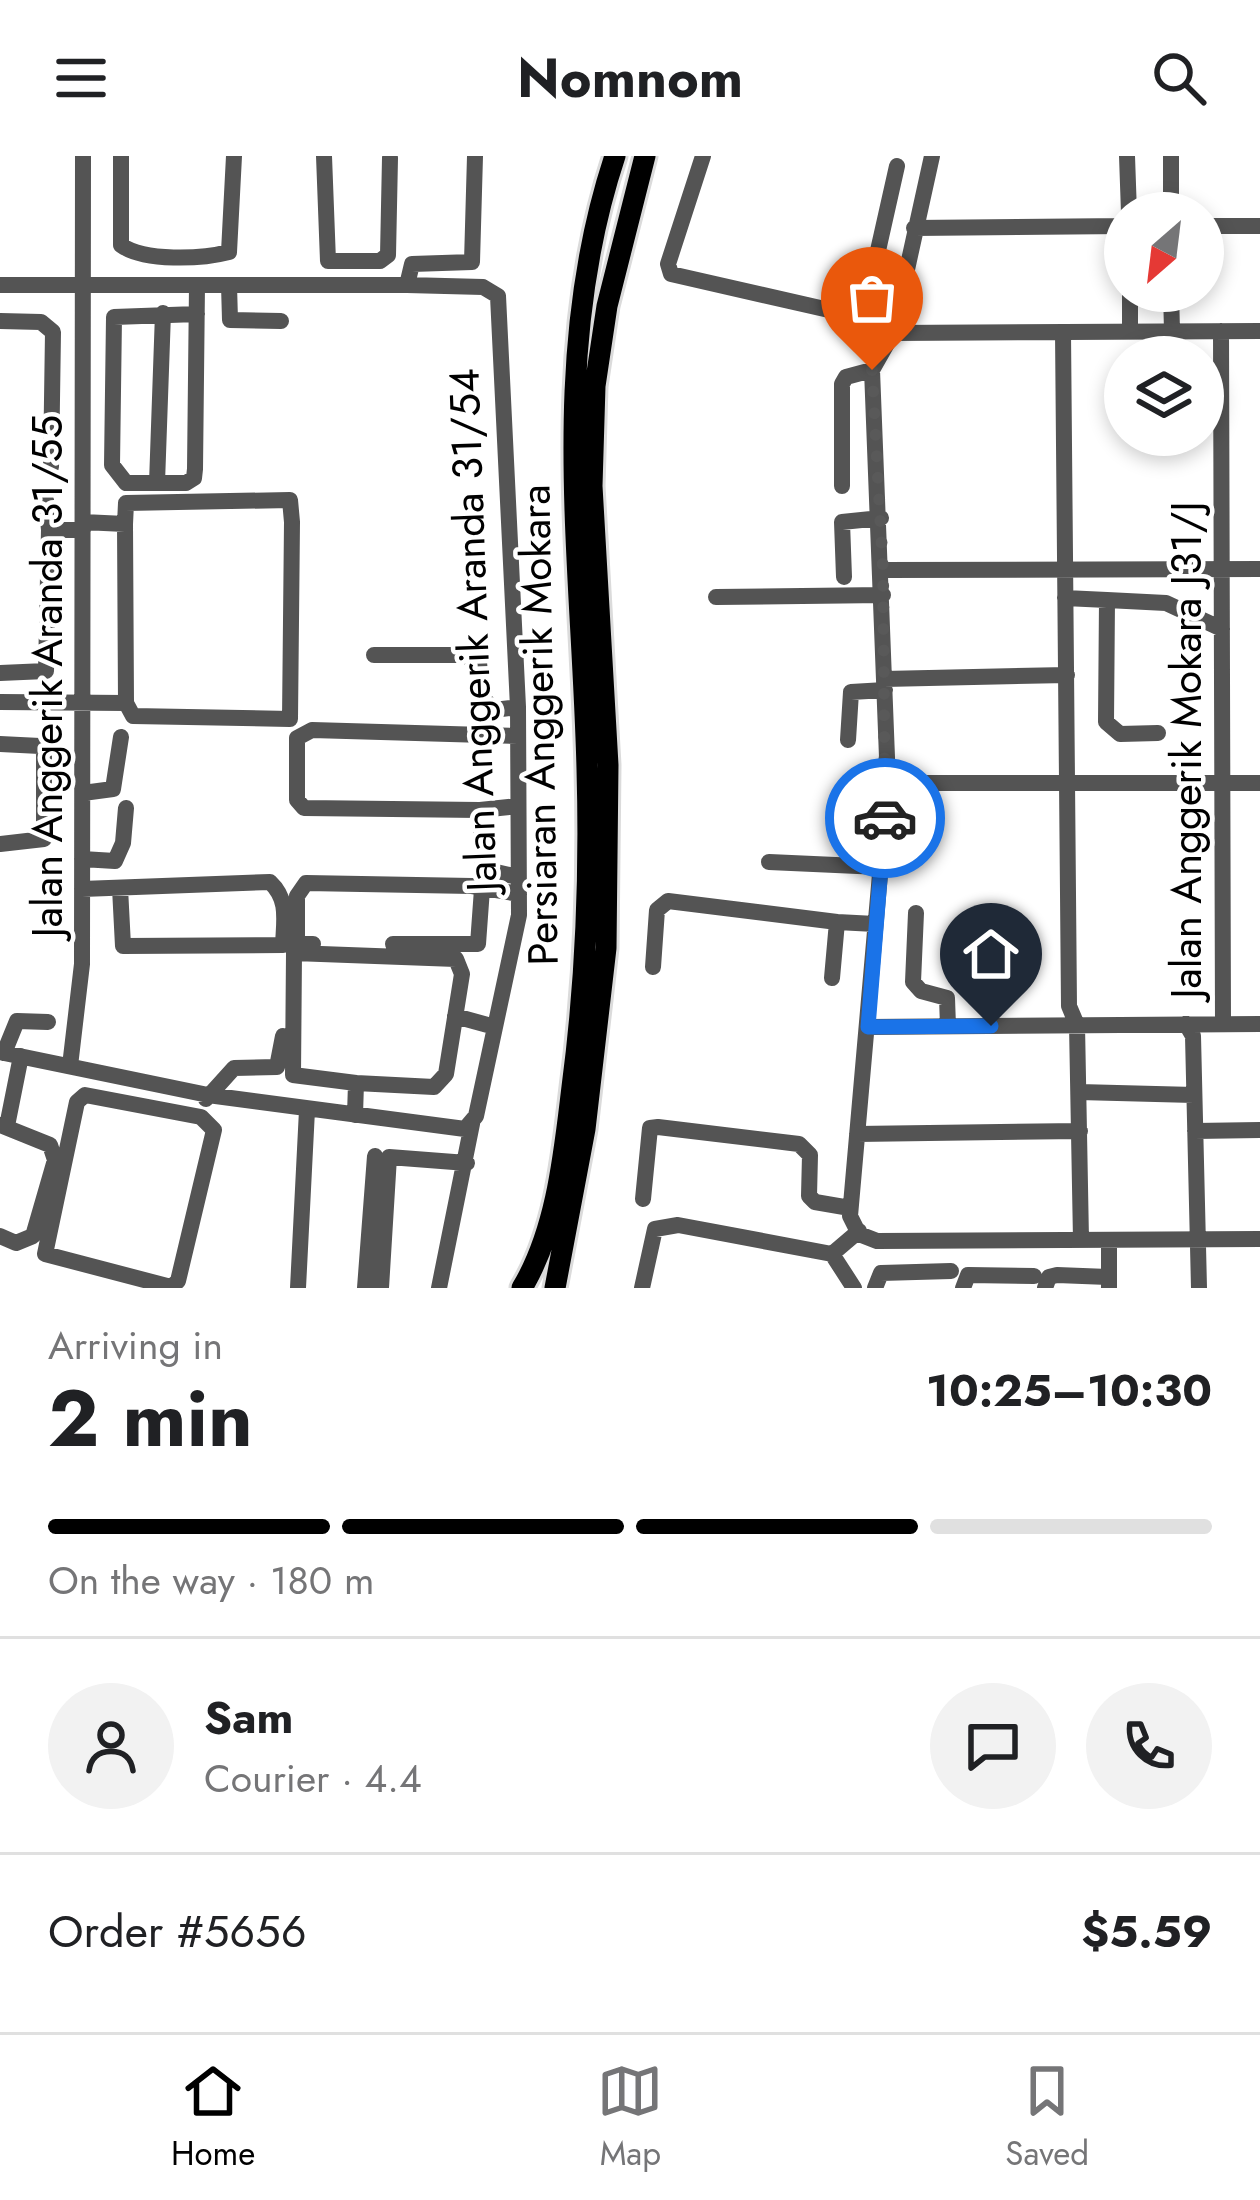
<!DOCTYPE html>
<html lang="en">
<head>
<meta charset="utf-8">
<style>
  :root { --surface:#fff; --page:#f2f2f2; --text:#202124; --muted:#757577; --line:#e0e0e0; --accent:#000 }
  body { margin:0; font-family:Jost,sans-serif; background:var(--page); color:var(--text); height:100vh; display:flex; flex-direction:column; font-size:45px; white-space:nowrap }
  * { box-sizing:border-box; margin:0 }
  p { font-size:39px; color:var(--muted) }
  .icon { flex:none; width:66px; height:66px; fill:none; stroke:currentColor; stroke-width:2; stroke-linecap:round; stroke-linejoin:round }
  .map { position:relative; height:1132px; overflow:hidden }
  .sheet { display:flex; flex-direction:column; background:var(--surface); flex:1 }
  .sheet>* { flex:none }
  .needle { width:78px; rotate:208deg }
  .controls { position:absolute; left:1104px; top:36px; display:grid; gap:24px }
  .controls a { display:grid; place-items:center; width:120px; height:120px; border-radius:50%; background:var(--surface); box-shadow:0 6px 18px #0003; font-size:60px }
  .pin { position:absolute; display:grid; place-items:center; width:102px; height:102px; color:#fff; margin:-123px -51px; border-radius:50% 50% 50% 0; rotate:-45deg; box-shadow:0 0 12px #0007 }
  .pin .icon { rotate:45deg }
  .courier { position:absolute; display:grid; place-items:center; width:120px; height:120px; margin:-60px; border:9px solid #1a73e8; border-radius:50%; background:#fff; color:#222; box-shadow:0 3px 15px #0007 }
  .headline em { font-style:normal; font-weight:700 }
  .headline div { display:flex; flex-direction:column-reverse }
  .headline { display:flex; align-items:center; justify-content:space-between; height:204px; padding:0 48px }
  h1 { font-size:78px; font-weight:700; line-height:90px }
  .bar { display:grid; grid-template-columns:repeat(4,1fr); gap:18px 12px; align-content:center; height:144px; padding:0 48px }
  .bar i { height:15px; border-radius:9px; background:var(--line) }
  .bar .current { background:var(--accent) }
  .bar p { grid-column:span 4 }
  .line { display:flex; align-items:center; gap:30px; padding:0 48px; border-top:3px solid var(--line) }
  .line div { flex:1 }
  .round { display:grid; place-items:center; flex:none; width:126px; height:126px; border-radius:63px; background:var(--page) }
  header { display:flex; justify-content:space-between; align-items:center; height:156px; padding:0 48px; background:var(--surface); font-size:54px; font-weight:700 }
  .menu { display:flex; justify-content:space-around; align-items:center; height:168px; border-top:3px solid var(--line); background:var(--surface); font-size:33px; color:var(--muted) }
  .menu a { display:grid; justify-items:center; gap:6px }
  .menu .current { color:var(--accent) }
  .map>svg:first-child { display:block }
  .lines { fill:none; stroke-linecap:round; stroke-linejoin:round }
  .major-casing { stroke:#dbdbdb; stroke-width:27 }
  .minor { stroke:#545454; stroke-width:16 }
  .major { stroke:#000; stroke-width:21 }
  .done { stroke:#595959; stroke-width:12; stroke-dasharray:0 21.6 }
  .route { stroke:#1a73e8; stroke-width:15 }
  .labels { text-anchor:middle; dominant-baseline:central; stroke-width:9; stroke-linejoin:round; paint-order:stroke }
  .street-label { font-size:42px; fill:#000; stroke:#fff }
</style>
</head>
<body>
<header><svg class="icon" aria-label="menu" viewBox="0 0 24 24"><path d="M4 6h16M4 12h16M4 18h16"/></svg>Nomnom<svg class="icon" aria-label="search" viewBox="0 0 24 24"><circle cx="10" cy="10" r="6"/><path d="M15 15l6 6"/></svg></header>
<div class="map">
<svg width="1260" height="1132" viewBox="0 0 1260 1132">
  <rect width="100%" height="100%" fill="#fff"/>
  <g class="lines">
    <defs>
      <path id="major" d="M522,1132c35,-58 42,-135 50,-201 14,-106 18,-211 15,-318 -5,-207 -39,-412 28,-613
        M555,1132l30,-159 21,-181 2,-183 -16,-279 3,-100 12,-80 38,-150"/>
    </defs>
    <use href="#major" class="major-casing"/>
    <path class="minor" d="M121,0v89c23,17 81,14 108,7l5,-96
      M324,0l4,105h52l8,-6 2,-97
      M703,0l-35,108 3,10 180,41 15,-11 31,-138
      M932,0l-39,177 -21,37 16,413 -38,433 9,18 18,7 383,-2
      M1127,0l2,57
      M1171,57v-57
      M1203,70h57
      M914,72l211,-2
      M0,129h407l76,2 15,9 20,411 1,208 -43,201 -11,13 -257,-34 -208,-43
      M229,129l1,35 51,1
      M407,129l5,-21 60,-2 3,-106
      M1130,135v40
      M1171,135l1,40
      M197,158l-83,3 -2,148 14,18h60l8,-5 1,-9 2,-184
      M0,165l41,1 12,10 -2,135
      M1221,175l2,693
      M1063,176l6,674 8,19 4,215
      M893,177l367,-2
      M157,327l6,-170
      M842,330v-102l4,-7 26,-7
      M46,344l3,30
      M125,368l1,-21 164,-3 2,22 -2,197 -157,-3 -7,-13
      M883,414l377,-1
      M844,421l-2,-55 39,-4
      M716,441l167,-2
      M1065,442l42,2
      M374,499h89l16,7 3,35 12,13 24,-3
      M0,517l46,-2 3,-141h34
      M884,523l183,-4
      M0,546l126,1 -1,-179 -42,-2
      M1158,577l-38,1 -14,-12 1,-122 59,3 56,26
      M848,584l3,-48 34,-2
      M0,588l40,2 4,6v87l-44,5
      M888,627h372
      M83,637l30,-4 8,-52
      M518,650l-38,4 3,59 35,8
      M480,654l-176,-2 -7,-8v-62l15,-8 206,6
      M82,703l33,2 8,-18 3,-35
      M769,706l111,5
      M82,733l188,-7c19,18 14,38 13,63l-160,1 -3,-58
      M916,757l-3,69 8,9 26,7 1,28
      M837,766l38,2
      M313,788h-16v-48l9,-13 166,3 47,8
      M393,788h85l4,-55
      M653,811l4,-57 11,-9 169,21 -5,56
      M455,860l40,11
      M1186,868l7,12 6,252
      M868,871l392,-3
      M4,897l13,-32 31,1
      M70,910l12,-102 1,-808
      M1079,936l115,3
      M85,939l116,22 13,13 -36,151 -7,6 -126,-33 32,-152z
      M206,943l28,-31 43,-1 6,-31
      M355,959l1,-32 78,4 12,-13 16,-100 -6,-15 -162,-6 -1,122 63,8
      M0,969l50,20 5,15 -22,76 -17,7 -16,-7
      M7,970l14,-70
      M1195,975l65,-1
      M857,978l223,-3
      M643,1043l7,-71 8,-1 141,17 11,11 -1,41 6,6 35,6
      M832,1098l22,34
      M1109,1131v-47
      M298,1132l9,-178
      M365,1132l10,-132
      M381,1132l8,-131 78,6
      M439,1132l33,-164
      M642,1132l13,-59 23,-4 154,29 27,-23
      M875,1132l6,-15 70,-2
      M963,1132l5,-13 66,1
      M1045,1132l4,-11 8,-2 51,2"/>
    <use href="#major" class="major"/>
  </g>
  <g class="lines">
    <path class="done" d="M872,214l11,200 2,248"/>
    <path class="route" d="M885,662l-17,209 123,-1"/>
  </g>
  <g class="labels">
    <g class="street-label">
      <text transform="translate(473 474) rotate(-92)">Jalan Anggerik Aranda 31/54</text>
      <text transform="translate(47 520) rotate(-90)">Jalan Anggerik Aranda 31/55</text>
      <text transform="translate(539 569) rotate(-91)">Persiaran Anggerik Mokara</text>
      <text transform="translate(1186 594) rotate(-90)">Jalan Anggerik Mokara J31/J</text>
    </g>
  </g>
</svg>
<div class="controls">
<a><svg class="needle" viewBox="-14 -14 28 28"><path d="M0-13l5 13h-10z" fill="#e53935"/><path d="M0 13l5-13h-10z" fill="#757577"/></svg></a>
<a><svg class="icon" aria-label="layers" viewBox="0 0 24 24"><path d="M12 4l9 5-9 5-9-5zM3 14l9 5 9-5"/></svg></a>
</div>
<div class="pin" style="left:872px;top:214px;background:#ea580c"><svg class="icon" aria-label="bag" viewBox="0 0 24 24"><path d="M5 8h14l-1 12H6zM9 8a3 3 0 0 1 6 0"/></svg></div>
<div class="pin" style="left:991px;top:870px;background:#1f2937"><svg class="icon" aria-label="home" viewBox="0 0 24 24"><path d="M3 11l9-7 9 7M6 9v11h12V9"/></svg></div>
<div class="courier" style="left:885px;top:662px"><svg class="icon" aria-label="car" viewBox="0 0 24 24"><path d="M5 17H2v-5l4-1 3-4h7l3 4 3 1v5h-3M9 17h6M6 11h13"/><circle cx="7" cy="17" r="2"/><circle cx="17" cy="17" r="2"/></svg></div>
</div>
<section class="sheet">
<div class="headline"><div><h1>2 min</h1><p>Arriving in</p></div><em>10:25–10:30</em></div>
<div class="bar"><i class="current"></i><i class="current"></i><i class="current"></i><i></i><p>On the way · 180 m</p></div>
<div class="line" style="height:216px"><a class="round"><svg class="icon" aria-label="person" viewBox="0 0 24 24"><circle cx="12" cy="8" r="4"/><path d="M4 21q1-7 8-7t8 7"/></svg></a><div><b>Sam</b><p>Courier · 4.4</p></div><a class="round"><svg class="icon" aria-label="chat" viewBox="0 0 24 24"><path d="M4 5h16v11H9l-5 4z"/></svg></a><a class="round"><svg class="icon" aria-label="phone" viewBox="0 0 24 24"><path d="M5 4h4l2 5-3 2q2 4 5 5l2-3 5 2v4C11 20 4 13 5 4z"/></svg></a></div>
<div class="line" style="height:156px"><div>Order #5656</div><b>$5.59</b></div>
</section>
<nav class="menu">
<a class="current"><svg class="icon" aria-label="home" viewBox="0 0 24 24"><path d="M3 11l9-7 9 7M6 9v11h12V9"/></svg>Home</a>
<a><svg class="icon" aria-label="map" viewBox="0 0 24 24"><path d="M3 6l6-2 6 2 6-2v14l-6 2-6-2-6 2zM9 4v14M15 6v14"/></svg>Map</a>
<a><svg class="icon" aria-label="saved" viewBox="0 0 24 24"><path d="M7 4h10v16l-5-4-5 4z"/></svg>Saved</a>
</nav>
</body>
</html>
